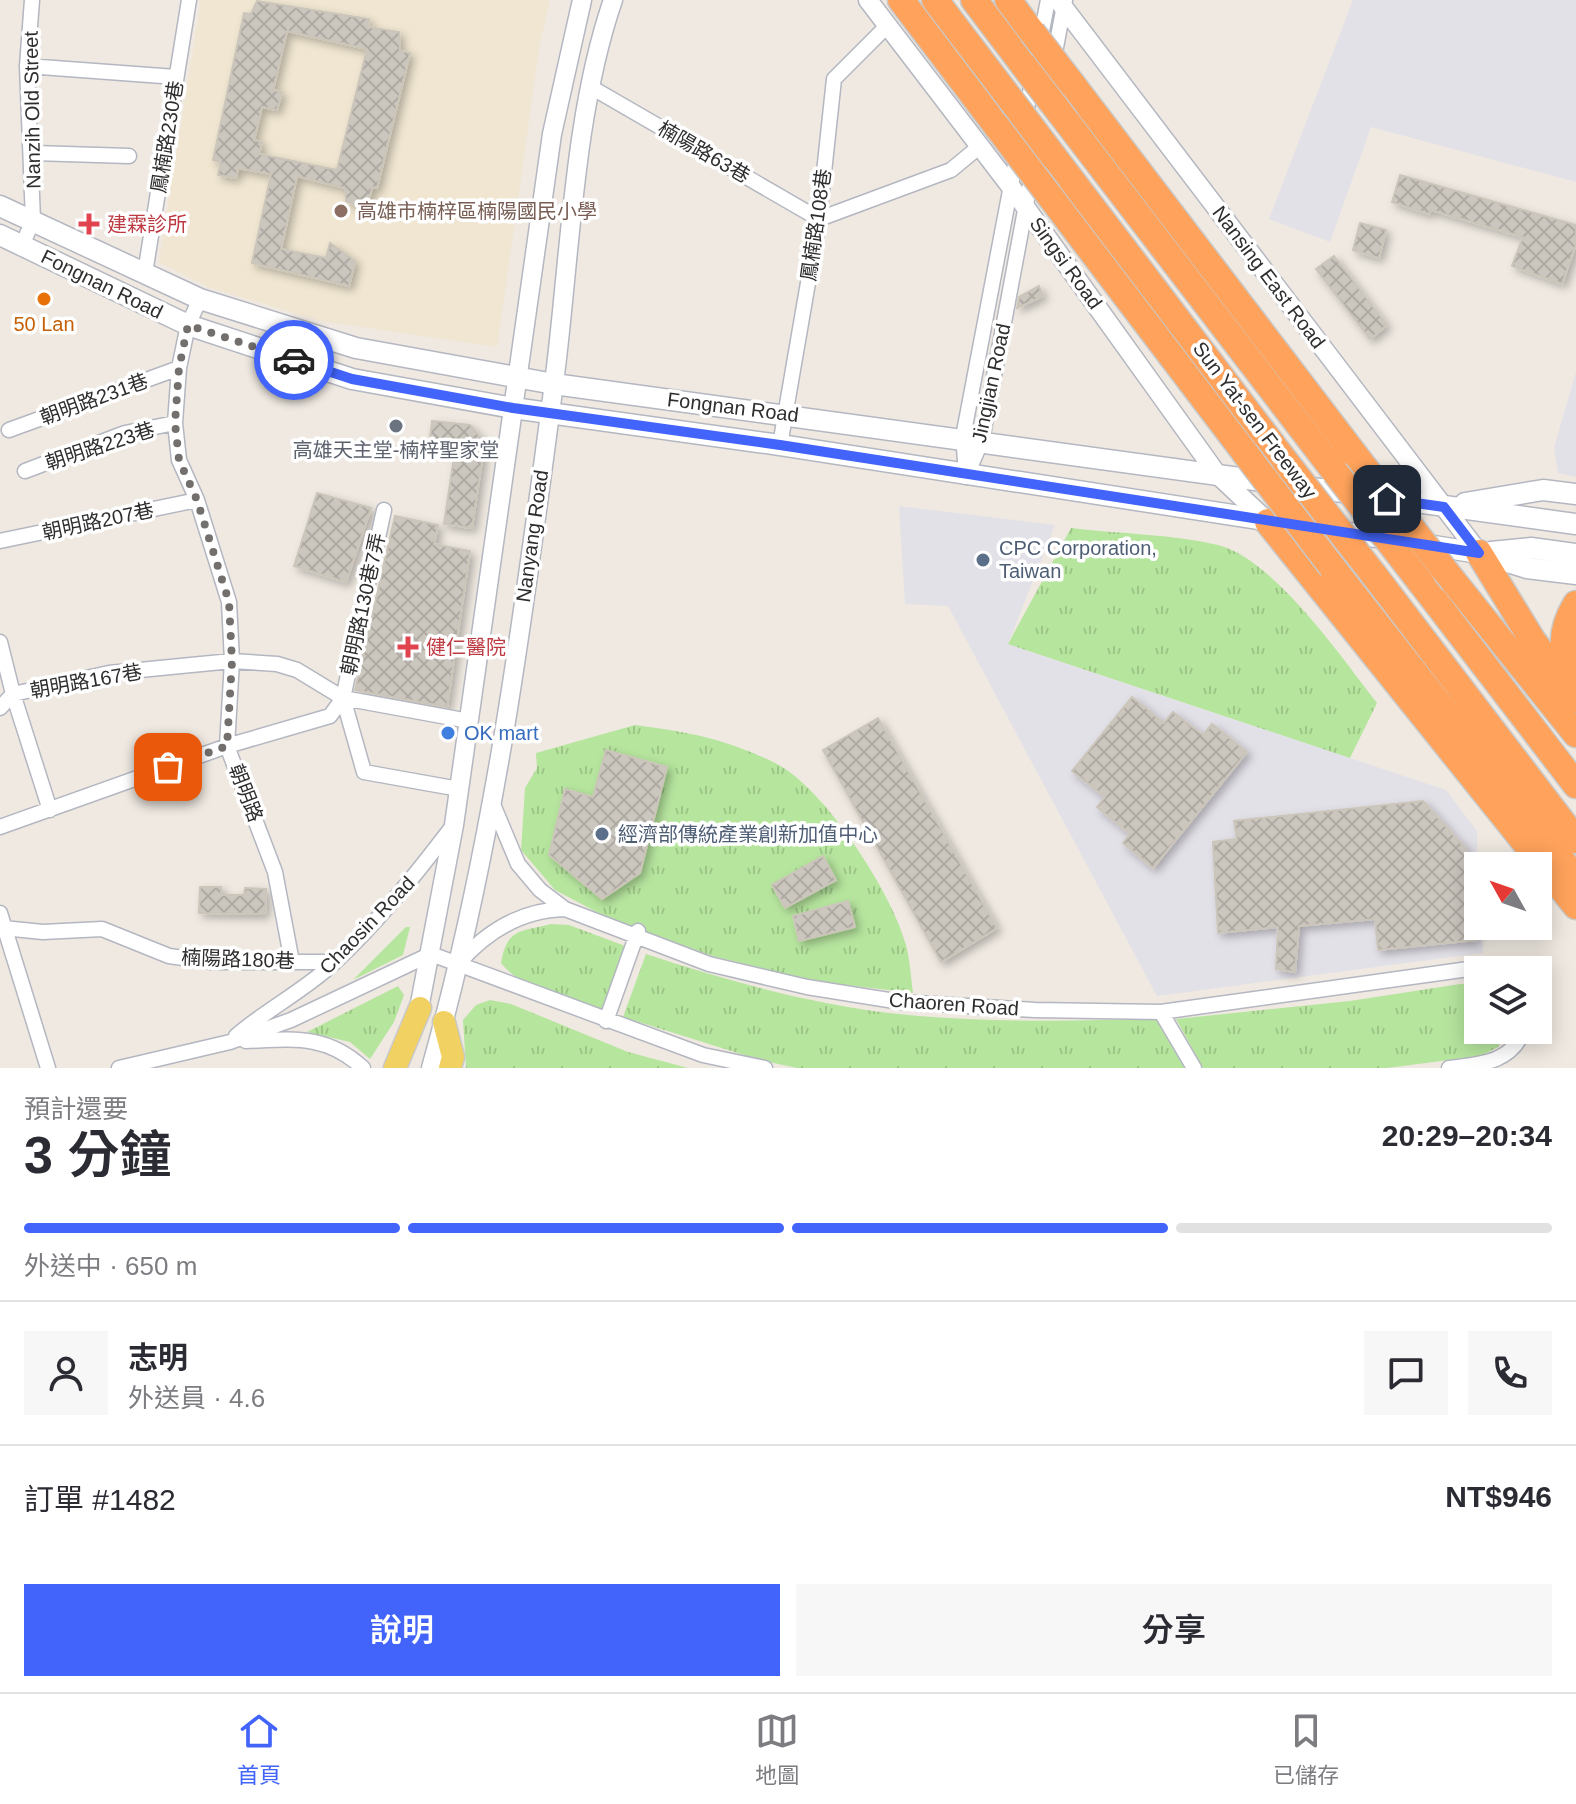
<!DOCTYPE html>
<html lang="zh-TW">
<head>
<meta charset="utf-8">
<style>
  :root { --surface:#fff; --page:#f7f7f7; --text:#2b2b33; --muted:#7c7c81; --line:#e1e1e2; --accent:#4264fb }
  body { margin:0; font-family:Helvetica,"Noto Sans TC",sans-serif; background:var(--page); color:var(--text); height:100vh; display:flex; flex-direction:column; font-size:30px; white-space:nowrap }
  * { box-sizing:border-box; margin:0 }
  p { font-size:26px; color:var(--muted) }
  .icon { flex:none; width:44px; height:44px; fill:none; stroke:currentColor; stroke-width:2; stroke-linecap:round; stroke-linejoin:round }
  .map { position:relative; height:1068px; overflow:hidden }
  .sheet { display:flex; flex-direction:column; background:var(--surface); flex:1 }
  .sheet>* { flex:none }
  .needle { width:52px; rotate:310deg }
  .buttons { position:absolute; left:1464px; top:852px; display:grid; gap:16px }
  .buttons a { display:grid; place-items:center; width:88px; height:88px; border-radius:0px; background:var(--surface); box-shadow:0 4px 20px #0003; font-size:40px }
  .pin { position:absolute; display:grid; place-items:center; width:68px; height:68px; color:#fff; margin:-34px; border-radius:16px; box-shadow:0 4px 12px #0006 }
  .courier { position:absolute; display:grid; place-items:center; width:80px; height:80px; margin:-40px; border:6px solid #4264fb; border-radius:50%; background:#fff; color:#222; box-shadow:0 2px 10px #0007 }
  .head em { font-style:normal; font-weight:600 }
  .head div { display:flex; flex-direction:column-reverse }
  .head { display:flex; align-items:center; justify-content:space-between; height:136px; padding:0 24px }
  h1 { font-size:52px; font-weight:600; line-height:60px }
  .bar { display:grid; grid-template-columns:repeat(4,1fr); gap:12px 8px; align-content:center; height:96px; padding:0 24px }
  .bar i { height:10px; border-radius:6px; background:var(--line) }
  .bar .on { background:var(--accent) }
  .bar p { grid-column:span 4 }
  .line { display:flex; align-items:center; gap:20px; padding:0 24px; border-top:2px solid var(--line) }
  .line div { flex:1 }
  .round { display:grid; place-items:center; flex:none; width:84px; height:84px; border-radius:0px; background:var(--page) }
  .button { display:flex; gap:16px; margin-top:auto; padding:16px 24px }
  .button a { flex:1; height:92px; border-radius:0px; background:var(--accent); color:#fff; font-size:32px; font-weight:600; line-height:92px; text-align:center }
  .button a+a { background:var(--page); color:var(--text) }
  .menu { display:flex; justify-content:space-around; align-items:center; height:112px; border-top:2px solid var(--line); background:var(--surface); font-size:22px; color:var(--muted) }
  .menu a { display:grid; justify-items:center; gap:4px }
  .menu .on { color:var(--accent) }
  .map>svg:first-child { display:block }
  .industrial { fill:#e3e1e8 }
  .education { fill:#f0e6d1 }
  .grass { fill:url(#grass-tufts) }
  .building { fill:url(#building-cross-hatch); stroke:#cbc5ba; stroke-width:2; fill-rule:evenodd; filter:url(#shadow) }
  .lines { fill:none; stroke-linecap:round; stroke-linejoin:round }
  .minor-casing { stroke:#b4b7c1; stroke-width:17 }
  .tertiary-casing { stroke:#b4b7c1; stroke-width:21 }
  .secondary-casing { stroke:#b4b7c1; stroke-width:23 }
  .primary-casing { stroke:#c9c9c9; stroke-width:25 }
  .motorway-casing { stroke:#c9c9c9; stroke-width:29 }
  .minor { stroke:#fff; stroke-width:14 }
  .tertiary { stroke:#fff; stroke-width:18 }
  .secondary { stroke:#fff; stroke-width:20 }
  .primary { stroke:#f2d163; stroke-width:22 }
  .motorway { stroke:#ffa35c; stroke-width:26 }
  .motorway-bridge-casing { stroke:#c9c9c9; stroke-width:29; stroke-linecap:butt }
  .motorway-bridge { stroke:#ffa35c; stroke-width:26 }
  .done { stroke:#726f6d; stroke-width:8; stroke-dasharray:0 14.4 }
  .route { stroke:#4264fb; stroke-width:10 }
  .education-dot { fill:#8d6e63; stroke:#fff; stroke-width:3 }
  .health-dot { fill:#e0444e; stroke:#fff; stroke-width:3 }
  .food-dot { fill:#e8710a; stroke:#fff; stroke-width:3 }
  .worship-dot { fill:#6b7280; stroke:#fff; stroke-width:3 }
  .service-dot { fill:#5c6f8a; stroke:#fff; stroke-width:3 }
  .shop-dot { fill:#3f7fe0; stroke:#fff; stroke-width:3 }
  .labels { text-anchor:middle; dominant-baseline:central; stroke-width:7; stroke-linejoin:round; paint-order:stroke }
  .street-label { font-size:20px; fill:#2e2e2e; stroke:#fff }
  .education-label { font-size:20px; fill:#785e54; stroke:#fff; text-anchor:start }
  .health-label { font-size:20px; fill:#be3a42; stroke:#fff; text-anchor:start }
  .food-label { font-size:20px; fill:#c56008; stroke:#fff }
  .worship-label { font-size:20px; fill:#5b616d; stroke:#fff }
  .service-label { font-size:20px; fill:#4e5e75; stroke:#fff; text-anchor:start }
  .shop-label { font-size:20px; fill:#366cbe; stroke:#fff; text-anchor:start }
</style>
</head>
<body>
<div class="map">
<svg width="1576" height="1068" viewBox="0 0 1576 1068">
  <defs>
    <pattern id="grass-tufts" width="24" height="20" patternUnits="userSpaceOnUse" patternTransform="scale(2)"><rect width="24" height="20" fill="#b6e59e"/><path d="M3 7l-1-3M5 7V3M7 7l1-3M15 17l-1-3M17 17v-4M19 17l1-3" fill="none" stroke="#9dc588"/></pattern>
    <pattern id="building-cross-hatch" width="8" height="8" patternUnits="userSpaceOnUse" patternTransform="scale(2)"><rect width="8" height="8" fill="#cbc7bf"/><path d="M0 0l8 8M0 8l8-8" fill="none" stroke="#afaba4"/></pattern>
    <filter id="shadow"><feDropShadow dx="4" dy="4" stdDeviation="4" flood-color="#0004"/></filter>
  </defs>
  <rect width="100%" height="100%" fill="#efe9e1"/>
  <path class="industrial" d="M1353,0h223v182l-205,-55 -41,115 -61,-23z
    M1576,372v105l-18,-4 -4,-25z
    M899,506l156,19 -47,119 438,146 31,41 1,95h3l2,27 -326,43 -209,-390 -43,-2z"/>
  <path class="education" d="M201,0h349l-10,43 -43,304 -176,-26 -113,-34 -49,-25z"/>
  <path class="grass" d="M1071,528c48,6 100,6 147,17 56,14 124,113 159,158l-27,55 -342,-114z
    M635,725c53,7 92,14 140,38 49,24 117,130 131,182 4,15 5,33 7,48l-100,-12 -101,-25 -106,-39 -51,-27 -34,-40 4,-62 12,-20 -1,-15z
    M551,924l18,1 56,21 -23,63c-33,-11 -79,-18 -101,-46 6,-35 19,-31 50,-39z
    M406,927h4l-7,28 -50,25z
    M646,954c79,26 160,49 243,59 88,10 179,8 268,6l28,49h-388l-37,-8 -137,-43z
    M1460,984h18v46h31l-11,17 -17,9 -94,12h-184l-27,-49 174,-18z
    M398,986l6,9 -10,27 -24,37 -20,-17 -43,-10z
    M490,1000l21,4 117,48 60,16h-222l-3,-48 13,-15z"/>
  <path class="building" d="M257,1l112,18 -1,8 31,5 1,19 10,2 -33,135 -5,-1 -5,22 -21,-8 -1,-13 -48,-12 -16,73 45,9 4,-15 25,18 -6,25 -97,-23 19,-89 -33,-6 -2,10 -18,-3 3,-13 -8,-2 31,-147 7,1zM287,31l80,18 -30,121 -78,-16 3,-12 -8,-2 8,-33 15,3 5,-18 -9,-2z
    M1400,175l176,50v19l-14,40 -50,-18 11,-29 -92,-27 -2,4 -37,-12z
    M1360,223l26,7 -7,28 -26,-8z
    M1334,256l53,69 -17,14 -54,-70z
    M1039,286l4,10 -26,12 2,-11z
    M432,421l38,4 12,14 2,8 -12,81 -28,-4 11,-74 -26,-2z
    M317,493l54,15 -25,74 -52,-16z
    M395,516l43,9 -4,19 36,7 -23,156 -92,-17z
    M1132,697l32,26 9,-11 30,23 9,-11 35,28 -94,116 -30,-25 7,-9 -33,-27 8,-10 -33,-26z
    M878,718l119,210 -56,34 -118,-212z
    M606,750l61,17 -27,106 -38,26 -53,-44 16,-66 28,8z
    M1423,801l43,48 10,91 -98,10 -3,-31 -76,7 -4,46 -19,-3 2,-42 -60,6 -5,-91 24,-3 -3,-18z
    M823,856l13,24 -51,28 -13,-23z
    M200,887h21v8h23l1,-7 21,1 -1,25 -66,-1z
    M848,901l7,26 -56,14 -6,-25z"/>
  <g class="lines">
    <defs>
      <path id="minor" d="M1054,58l11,-58
        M27,66l149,11
        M589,86l230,133 132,-49 29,-24
        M1025,118l23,-118
        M34,153l95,3
        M22,245l11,-24 -6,-155 5,-66
        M145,273l44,-273
        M200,299l-12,26 -9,43 -4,55 4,37 18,40 32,102 3,59 -5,85 48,126 17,90
        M9,430l170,-62
        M780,445l39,-226 15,-140 53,-53
        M25,471l100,-38 50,-10
        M966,472l-3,-35 54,-283
        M966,477l16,-37 50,-267
        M0,541l197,-41
        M0,642l13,52 -13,14
        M343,698l21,74 95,17
        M492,802l26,62 22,26 25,19 144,55 98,23 94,15 134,8 126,2 315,-44 9,2
        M50,810l-37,-116 96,-21 123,-12 45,3 20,6 46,28 126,23
        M0,827l227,-81 103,-30 13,-18 41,-188
        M0,913l48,155
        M3,928l40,4 59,-3 67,27 43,6h123
        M459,963c28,-32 63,-53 106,-54
        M1161,1012l33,56
        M606,1021l32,-90
        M236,1036c31,-27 68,-45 99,-74 44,-41 81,-88 117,-135
        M246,1041c48,-2 80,-7 117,27
        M119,1068l111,-26 61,-22 140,-66 272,101 62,13
        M1449,1068c32,-4 62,-5 75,-38"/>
      <path id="tertiary" d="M868,0l143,187 206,287 51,48
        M1058,0l421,553
        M417,1019l37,-194 98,-691 30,-134
        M431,1068c63,-223 93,-456 123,-685 16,-122 19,-268 59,-383"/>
      <path id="secondary" d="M0,206l200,93 156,49 198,36 1022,140
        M0,235l188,90 164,54 161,29 267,37 699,108 48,15 49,6
        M1465,503l78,-13 33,4
        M1491,552l40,-4 45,6"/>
      <path id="primary" d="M444,1022l9,35 -3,11
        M395,1068l25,-60"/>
      <path id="motorway" d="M901,0l97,128
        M935,0l76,100
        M974,0l50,66
        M1008,0l24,32
        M1072,84l302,396
        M1067,122l268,350
        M1054,157l231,304
        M1049,195l196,258
        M1268,522l308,384
        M1479,553l54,88 43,58
        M1332,567l242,309
        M1374,575l202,265
        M1454,582l122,152
        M1422,584l154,201
        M1576,604c-16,26 -17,50 0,76"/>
    </defs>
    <use href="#minor" class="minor-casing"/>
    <use href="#tertiary" class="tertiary-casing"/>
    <use href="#secondary" class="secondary-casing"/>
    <use href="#primary" class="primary-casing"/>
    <use href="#motorway" class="motorway-casing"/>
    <use href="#minor" class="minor"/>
    <use href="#tertiary" class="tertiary"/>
    <use href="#secondary" class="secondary"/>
    <use href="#primary" class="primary"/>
    <use href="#motorway" class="motorway"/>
    <defs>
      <path id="motorway-bridge" d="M1032,32l40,52
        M1024,66l43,56
        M1011,100l43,57
        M998,128l51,67
        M1245,453l87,114
        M1285,461l89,114
        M1335,472l87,112
        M1374,480l80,102"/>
    </defs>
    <use href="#motorway-bridge" class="motorway-bridge-casing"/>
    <use href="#motorway-bridge" class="motorway-bridge"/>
  </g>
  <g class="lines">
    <path class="done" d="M168,767l59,-21 5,-85 -3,-59 -32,-102 -18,-40 -4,-37 4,-55 9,-43 106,35"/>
    <path class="route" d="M294,360l58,19 161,29 267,37 699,108 -35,-46 -57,-8"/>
  </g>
  <circle class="education-dot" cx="341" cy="211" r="8"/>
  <g class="health-dot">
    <path d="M85 212h8v8h8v8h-8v8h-8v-8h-8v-8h8z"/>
    <path d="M404 635h8v8h8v8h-8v8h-8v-8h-8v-8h8z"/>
  </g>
  <circle class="food-dot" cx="44" cy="299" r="8"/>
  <circle class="worship-dot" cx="396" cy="426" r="8"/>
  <g class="service-dot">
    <circle cx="983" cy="560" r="8"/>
    <circle cx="602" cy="834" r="8"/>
  </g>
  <circle class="shop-dot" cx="448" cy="733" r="8"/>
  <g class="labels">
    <g class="street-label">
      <text transform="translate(32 110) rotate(-91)">Nanzih Old Street</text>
      <text transform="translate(167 137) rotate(-81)">鳳楠路230巷</text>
      <text transform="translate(704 152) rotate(30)">楠陽路63巷</text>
      <text transform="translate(816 225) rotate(-82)">鳳楠路108巷</text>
      <text transform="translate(1066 263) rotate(54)">Singsi Road</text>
      <text transform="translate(1269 277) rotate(53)">Nansing East Road</text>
      <text transform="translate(102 284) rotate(26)">Fongnan Road</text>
      <text transform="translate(991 383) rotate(-78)">Jingjian Road</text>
      <text transform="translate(94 399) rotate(-20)">朝明路231巷</text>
      <text transform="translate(733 407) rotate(7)">Fongnan Road</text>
      <text transform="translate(1255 420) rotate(53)">Sun Yat-sen Freeway</text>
      <text transform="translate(100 446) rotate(-18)">朝明路223巷</text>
      <text transform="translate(98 521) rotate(-12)">朝明路207巷</text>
      <text transform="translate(532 536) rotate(-82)">Nanyang Road</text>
      <text transform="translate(363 604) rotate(-78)">朝明路130巷7弄</text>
      <text transform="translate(86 681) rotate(-10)">朝明路167巷</text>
      <text transform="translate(246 793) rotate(69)">朝明路</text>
      <text transform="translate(367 925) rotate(-46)">Chaosin Road</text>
      <text transform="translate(238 959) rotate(2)">楠陽路180巷</text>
      <text transform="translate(954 1004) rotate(4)">Chaoren Road</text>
    </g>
    <g class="education-label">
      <text x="357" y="211">高雄市楠梓區楠陽國民小學</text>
    </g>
    <g class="health-label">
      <text x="107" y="224">建霖診所</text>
      <text x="426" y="647">健仁醫院</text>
    </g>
    <g class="food-label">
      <text x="44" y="324">50 Lan</text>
    </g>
    <g class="worship-label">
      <text x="396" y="450">高雄天主堂-楠梓聖家堂</text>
    </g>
    <g class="service-label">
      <text x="999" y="548">CPC Corporation,<tspan x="999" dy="23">Taiwan</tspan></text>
      <text x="618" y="834">經濟部傳統產業創新加值中心</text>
    </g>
    <g class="shop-label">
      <text x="464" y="733">OK mart</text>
    </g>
  </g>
</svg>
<div class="buttons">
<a><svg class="needle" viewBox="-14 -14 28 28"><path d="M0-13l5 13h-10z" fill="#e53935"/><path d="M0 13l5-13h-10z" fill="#7c7c81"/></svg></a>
<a><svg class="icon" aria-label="layers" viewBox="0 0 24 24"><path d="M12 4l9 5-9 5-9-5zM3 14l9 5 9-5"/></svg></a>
</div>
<div class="pin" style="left:168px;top:767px;background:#ea580c"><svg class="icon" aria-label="bag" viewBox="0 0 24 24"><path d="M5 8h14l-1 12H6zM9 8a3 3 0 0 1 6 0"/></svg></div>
<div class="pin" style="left:1387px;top:499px;background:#1f2937"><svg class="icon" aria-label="home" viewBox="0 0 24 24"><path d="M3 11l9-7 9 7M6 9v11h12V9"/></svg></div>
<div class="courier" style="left:294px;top:360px"><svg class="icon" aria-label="car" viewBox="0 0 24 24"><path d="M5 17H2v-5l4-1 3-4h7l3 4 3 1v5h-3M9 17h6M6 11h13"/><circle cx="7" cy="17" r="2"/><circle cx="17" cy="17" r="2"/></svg></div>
</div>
<section class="sheet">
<div class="head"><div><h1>3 分鐘</h1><p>預計還要</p></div><em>20:29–20:34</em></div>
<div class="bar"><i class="on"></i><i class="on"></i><i class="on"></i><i></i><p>外送中 · 650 m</p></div>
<div class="line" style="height:144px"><a class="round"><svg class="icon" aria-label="person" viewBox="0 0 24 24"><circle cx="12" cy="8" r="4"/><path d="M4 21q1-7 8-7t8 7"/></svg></a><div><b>志明</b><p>外送員 · 4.6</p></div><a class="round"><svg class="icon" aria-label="chat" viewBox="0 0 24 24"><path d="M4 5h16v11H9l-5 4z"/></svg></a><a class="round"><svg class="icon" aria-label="phone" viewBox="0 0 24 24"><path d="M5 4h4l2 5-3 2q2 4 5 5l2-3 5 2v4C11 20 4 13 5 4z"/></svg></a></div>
<div class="line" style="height:104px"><div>訂單 #1482</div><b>NT$946</b></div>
<div class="button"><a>說明</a><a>分享</a></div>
</section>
<nav class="menu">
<a class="on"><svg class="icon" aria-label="home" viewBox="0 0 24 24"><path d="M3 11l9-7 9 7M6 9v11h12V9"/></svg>首頁</a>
<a><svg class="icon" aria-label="map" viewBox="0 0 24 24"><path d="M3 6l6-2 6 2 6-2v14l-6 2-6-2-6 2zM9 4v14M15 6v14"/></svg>地圖</a>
<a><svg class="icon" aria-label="saved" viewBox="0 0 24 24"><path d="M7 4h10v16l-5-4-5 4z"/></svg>已儲存</a>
</nav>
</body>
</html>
